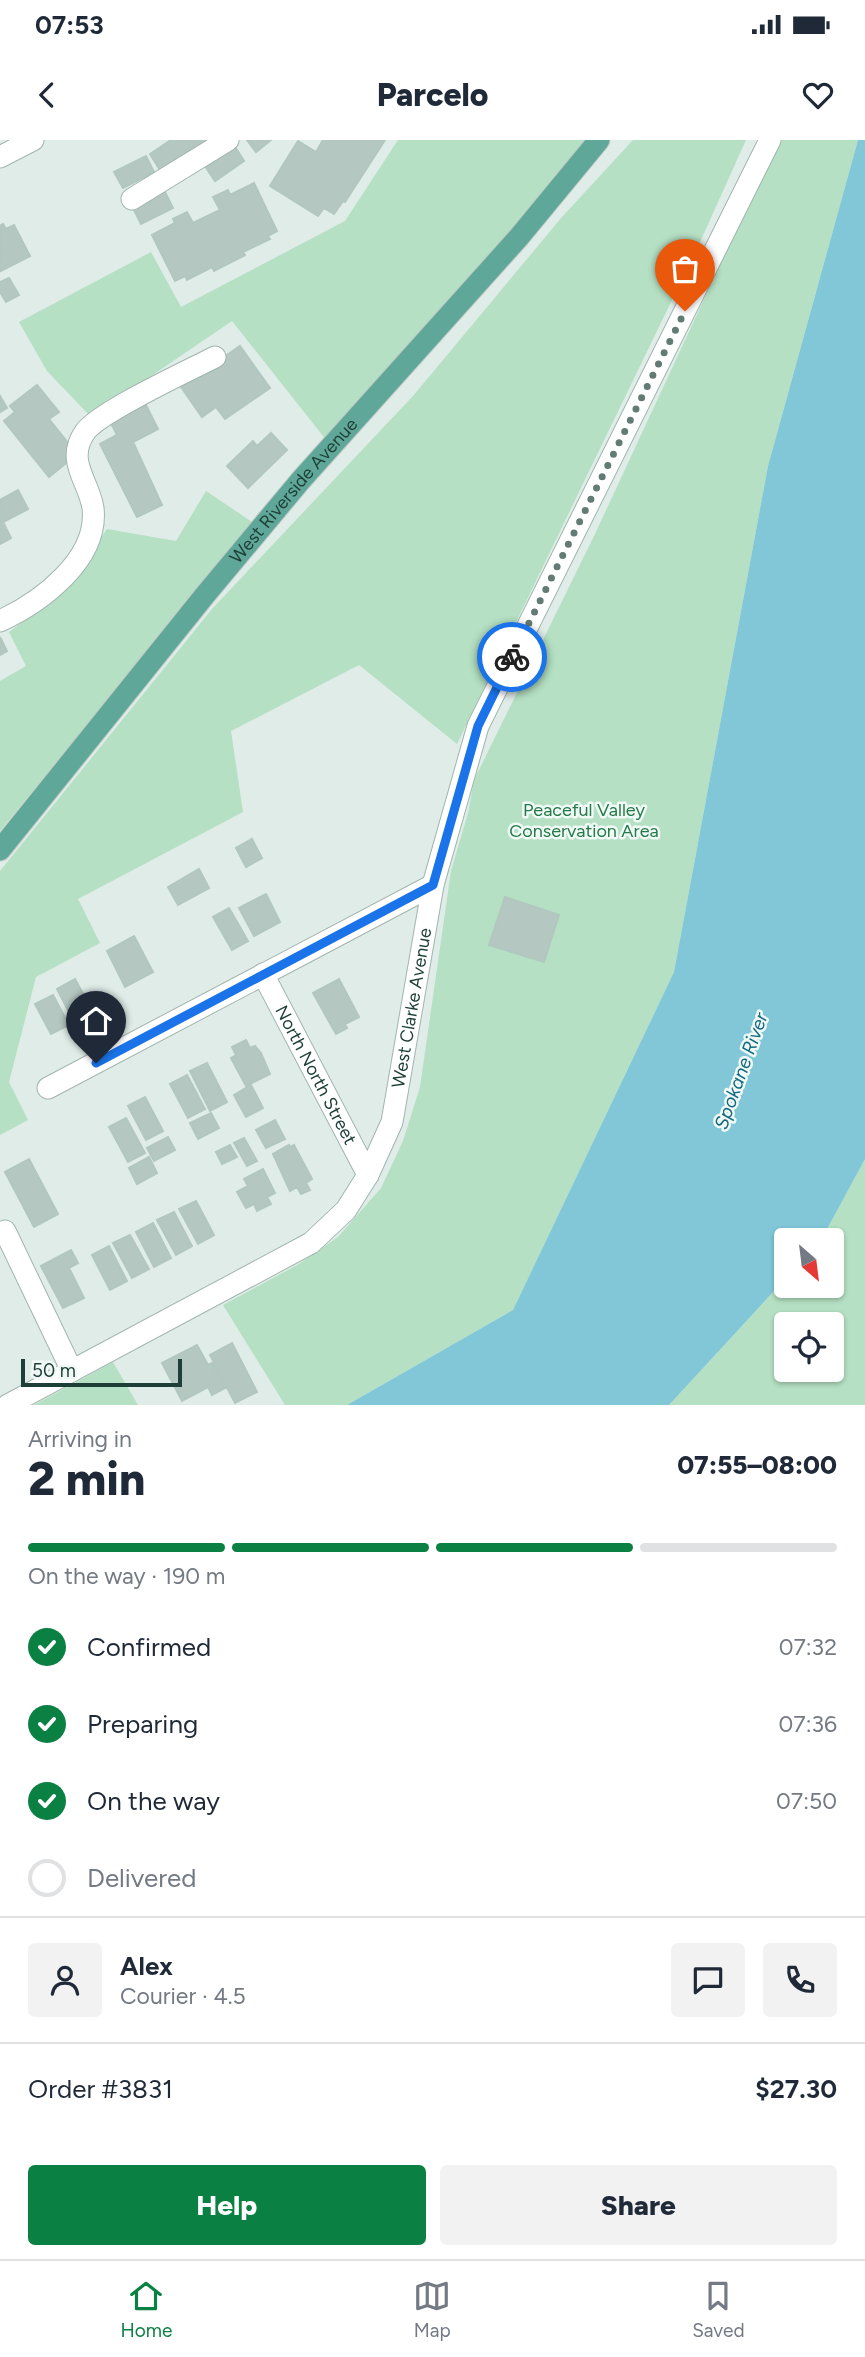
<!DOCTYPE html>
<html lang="en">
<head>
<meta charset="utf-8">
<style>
  :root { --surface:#fff; --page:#f2f2f3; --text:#1f2937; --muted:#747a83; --line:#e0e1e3; --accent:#0b8043 }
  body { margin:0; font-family:Figtree,sans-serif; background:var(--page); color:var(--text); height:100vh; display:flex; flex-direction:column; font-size:26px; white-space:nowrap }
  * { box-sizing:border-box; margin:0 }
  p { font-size:23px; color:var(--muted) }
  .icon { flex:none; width:38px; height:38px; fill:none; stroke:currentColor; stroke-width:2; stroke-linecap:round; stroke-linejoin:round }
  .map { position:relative; height:1265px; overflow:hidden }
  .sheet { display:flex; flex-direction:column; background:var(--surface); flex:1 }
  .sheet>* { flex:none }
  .needle { width:46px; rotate:152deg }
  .tools { position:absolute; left:774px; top:1088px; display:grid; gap:14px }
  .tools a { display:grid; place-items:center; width:70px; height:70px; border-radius:7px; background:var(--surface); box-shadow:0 2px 5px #0004; font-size:35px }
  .scale { position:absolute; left:21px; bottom:18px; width:161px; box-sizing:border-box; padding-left:7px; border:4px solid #1e3f37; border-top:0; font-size:19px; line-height:24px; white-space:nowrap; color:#1e3f37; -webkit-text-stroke:5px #f0f9f5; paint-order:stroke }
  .pin { position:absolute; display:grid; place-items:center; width:60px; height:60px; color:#fff; margin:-72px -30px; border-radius:50% 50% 50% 0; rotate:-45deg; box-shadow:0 0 7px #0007 }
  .pin .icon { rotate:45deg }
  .courier { position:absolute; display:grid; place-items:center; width:70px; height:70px; margin:-35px; border:5px solid #1a73e8; border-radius:50%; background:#fff; color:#222; box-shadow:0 2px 9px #0007 }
  .head em { font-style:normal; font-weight:800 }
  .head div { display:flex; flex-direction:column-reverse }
  .head { display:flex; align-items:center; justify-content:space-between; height:119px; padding:0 28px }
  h1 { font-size:46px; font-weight:800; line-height:52px }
  .bar { display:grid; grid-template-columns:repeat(4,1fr); gap:10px 7px; align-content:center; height:84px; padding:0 28px }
  .bar i { height:9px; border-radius:5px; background:var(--line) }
  .bar .on { background:var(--accent) }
  .bar p { grid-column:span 4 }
  .line { display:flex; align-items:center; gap:18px; padding:0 28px; border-top:2px solid var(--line) }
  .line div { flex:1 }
  .round { display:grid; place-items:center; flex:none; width:74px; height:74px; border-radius:7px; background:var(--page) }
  ol { padding:0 28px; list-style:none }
  li { display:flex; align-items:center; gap:21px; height:77px }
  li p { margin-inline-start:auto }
  li .icon { padding:7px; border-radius:50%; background:var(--accent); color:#fff; stroke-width:4 }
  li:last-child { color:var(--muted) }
  li i { width:38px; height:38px; border:4px solid var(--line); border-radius:50% }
  .cta { display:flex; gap:14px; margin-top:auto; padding:14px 28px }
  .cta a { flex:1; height:80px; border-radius:7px; background:var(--accent); color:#fff; font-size:28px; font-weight:800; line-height:80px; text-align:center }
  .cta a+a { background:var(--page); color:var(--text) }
  .status { display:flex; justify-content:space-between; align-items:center; height:49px; padding:0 35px; background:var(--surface); direction:ltr }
  .status svg { height:19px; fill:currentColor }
  header { display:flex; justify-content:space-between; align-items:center; height:91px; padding:0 28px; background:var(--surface); font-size:32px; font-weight:800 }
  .tab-bar { display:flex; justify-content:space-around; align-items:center; height:98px; border-top:2px solid var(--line); background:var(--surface); font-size:19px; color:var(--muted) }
  .tab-bar a { display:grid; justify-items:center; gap:4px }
  .tab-bar .on { color:var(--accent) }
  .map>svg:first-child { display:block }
  .green { fill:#b5e0c3; fill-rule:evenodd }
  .water { fill:#81c7d8 }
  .building { fill:#b4c7c0; stroke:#b1c7bf; stroke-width:2 }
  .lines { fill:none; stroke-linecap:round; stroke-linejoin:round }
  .minor-casing { stroke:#a1b5af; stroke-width:23 }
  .major-casing { stroke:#c0c9c7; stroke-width:23 }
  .minor { stroke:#fff; stroke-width:21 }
  .major { stroke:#5fa798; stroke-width:21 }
  .done { stroke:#627c75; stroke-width:7; stroke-dasharray:0 12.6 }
  .route { stroke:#1a73e8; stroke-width:9 }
  .labels { text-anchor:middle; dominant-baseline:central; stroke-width:5; stroke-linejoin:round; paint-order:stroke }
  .street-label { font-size:18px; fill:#1e3f37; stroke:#f0f9f5 }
  .park-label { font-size:18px; fill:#247a49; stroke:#f0f9f5 }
  .water-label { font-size:19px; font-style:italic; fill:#126a81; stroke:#f0f9f5 }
</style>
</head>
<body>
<div class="status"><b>07:53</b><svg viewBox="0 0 49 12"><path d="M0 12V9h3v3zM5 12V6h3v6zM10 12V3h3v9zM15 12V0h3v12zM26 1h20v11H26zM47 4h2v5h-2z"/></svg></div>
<header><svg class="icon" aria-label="back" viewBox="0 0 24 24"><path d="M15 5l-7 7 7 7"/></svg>Parcelo<svg class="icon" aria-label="heart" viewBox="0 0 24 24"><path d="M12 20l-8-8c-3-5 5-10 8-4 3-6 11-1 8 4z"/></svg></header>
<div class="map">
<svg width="865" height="1265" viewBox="0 0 865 1265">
  <rect width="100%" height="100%" fill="#dfece7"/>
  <path class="green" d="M398,0h190l-77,95 -184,206 -95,-120 -141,96 -44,-46 -28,-49 132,-70 30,55 164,-86z
    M633,0h113l-46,102 -243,502 -98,-79 -128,66 12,81 -165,87 22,44 -64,34 -27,105 19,38 -28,15v-264l212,-262 201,-213 149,-179z
    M778,0h80l-90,326 -94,506 -161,338 -166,95h-62l-62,-100 76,-41 39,-27 43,-49 22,-47 17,-54 31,-216 17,-58 6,-33 121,-246z
    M206,351l46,31 -252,309v-150l26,-15 -17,-34 53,-39 45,-64 69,12z
    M865,1019v246h-196l117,-127v8h45v-45h-11zM786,1185h45v45h-45z
    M113,1222l25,43h-104z"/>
  <path class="water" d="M858,0h7v1019l-44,81 -35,1v37l-117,127h-322l166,-95 161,-338 94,-506z"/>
  <path class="building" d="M171,0h34v1l-45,29 -10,-16z
    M247,0h24l-15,12z
    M323,0h62l-40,62 -2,-1 -9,13 -10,-6 -6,8 -48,-30 28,-45 18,11z
    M235,7l9,14 -29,20 -10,-15z
    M146,16l8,16 -31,16 -9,-16z
    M254,43l23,48 -9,5 2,3 -27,13 2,3 -31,16 -2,-4 -25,13 -2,-4 -10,5 -23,-46 23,-12 -2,-4 14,-7 6,11 27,-13 -7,-13 15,-7 2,5z
    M165,52l8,16 -32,16 -8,-16z
    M3,84l3,5 8,-4 16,31 -29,15 -1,-45z
    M9,138l10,17 -13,7 -6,-10v-10z
    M240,206l30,42 -45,31 -9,-12 -14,10 -21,-30z
    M37,245l22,27 -10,7 28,35 -28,23 -45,-56 11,-9 -5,-6z
    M0,256l7,12 -7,4z
    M145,263l13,26 -25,13 29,63 -25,12 -37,-73 17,-9 -7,-14z
    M271,293l16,17 -39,38 -21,-22 26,-25 4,5z
    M18,350l10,19 -25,13 8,16 -11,6v-44z
    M0,497l7,14 -7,4z
    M252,699l10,19 -16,9 -10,-19z
    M199,729l10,19 -31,17 -10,-18z
    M266,754l14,28 -26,14 -15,-28z
    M505,757l54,18 -15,47 -55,-17z
    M229,768l19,33 -16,9 -19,-33z
    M134,796l19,36 -28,15 -18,-36z
    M75,839l18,33 -19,10 -17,-33z
    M339,839l20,38 -14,7 2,4 -11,6 -23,-41z
    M53,855l16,30 -18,9 -16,-30z
    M246,900l4,8 5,-2 6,7 9,21 -24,12 -15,-28 5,-3 -4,-8z
    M207,923l20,39 -17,9 -20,-40z
    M187,935l18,34 -17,9 -18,-34z
    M251,945l12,23 -17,9 -12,-22z
    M145,957l18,34 -17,9 -18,-34z
    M211,973l8,15 -21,11 -8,-16z
    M126,978l19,35 -17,9 -19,-35z
    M275,980l10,19 -19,9 -10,-18z
    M168,997l7,13 -21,11 -7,-13z
    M244,998l13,23 -10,5 -13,-23z
    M230,1005l7,12 -15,7 -6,-12z
    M289,1005l1,2 4,-2 18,34 -6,4 4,7 -9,4 -4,-7 -7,4 -17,-37z
    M149,1017l8,16 -20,11 -8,-16z
    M29,1019l29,55 -24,13 -29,-55z
    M263,1029l12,24 -8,4 4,7 -14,7 -3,-7 -8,4 -9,-16 11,-6 -4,-7z
    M196,1061l18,34 -16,9 -19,-35z
    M174,1072l18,34 -16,9 -19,-35z
    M153,1083l18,35 -17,9 -18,-35z
    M130,1095l19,34 -17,9 -19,-35z
    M109,1106l18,35 -17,9 -18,-35z
    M71,1110l7,13 -9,5 15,30 -21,10 -22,-42z
    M232,1203l25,49 -22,11 -25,-48z
    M197,1205l11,20 4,-2 13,25 -13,7 -4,-8 -26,14 -20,-38z"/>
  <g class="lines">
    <defs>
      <g id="minor">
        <path d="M0,17l33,-17"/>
        <path d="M132,59l96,-59"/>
        <path d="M0,481c41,-19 99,-62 93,-113 -4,-27 -28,-47 -8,-76 14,-20 103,-61 130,-75"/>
        <path id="s1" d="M263,834l105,201"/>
        <path d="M48,948l385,-203"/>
        <path d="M5,1091l67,140"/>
        <path id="s2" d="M8,1265l303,-162 35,-33 22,-35 24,-53 41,-237 45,-159 292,-586"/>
      </g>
      <g id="major">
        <path id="s3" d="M0,710l205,-255 96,-115 218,-243 80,-97"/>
      </g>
    </defs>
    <use href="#minor" class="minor-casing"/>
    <use href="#major" class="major-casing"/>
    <use href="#minor" class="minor"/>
    <use href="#major" class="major"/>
  </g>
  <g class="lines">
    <path class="done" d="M512,517l173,-346"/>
    <path class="route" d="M96,923l337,-178 45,-159 34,-69"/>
  </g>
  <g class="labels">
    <g class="street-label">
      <text stroke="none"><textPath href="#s3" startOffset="464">West Riverside Avenue</textPath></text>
      <text stroke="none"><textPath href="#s2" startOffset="607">West Clarke Avenue</textPath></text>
      <text stroke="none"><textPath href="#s1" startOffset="114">North North Street</textPath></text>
    </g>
    <g class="park-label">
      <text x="584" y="670">Peaceful Valley<tspan x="584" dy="21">Conservation Area</tspan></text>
    </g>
    <g class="water-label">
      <text transform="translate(741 931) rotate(-70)">Spokane River</text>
    </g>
  </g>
</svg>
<div class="tools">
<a><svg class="needle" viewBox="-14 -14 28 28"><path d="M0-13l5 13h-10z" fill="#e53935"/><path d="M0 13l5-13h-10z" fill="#747a83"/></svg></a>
<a><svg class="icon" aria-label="locate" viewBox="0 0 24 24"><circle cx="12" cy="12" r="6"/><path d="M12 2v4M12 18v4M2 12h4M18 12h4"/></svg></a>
</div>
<div class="scale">50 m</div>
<div class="pin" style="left:685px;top:171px;background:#ea580c"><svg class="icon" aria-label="bag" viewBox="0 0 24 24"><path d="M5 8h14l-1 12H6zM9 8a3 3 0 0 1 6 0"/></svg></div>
<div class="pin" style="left:96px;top:923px;background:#1f2937"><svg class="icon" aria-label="home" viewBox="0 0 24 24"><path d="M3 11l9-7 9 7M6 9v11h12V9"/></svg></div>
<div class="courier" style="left:512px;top:517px"><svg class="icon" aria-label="bike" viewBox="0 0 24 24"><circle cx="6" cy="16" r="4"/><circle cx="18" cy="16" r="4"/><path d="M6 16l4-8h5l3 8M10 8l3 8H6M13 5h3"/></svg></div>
</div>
<section class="sheet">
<div class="head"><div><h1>2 min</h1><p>Arriving in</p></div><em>07:55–08:00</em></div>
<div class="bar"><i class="on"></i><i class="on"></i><i class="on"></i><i></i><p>On the way · 190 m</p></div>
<ol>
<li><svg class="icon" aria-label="check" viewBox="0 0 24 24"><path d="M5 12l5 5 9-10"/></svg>Confirmed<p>07:32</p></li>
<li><svg class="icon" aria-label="check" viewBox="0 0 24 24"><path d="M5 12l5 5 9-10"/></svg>Preparing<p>07:36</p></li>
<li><svg class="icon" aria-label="check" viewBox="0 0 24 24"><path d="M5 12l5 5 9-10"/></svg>On the way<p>07:50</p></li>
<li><i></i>Delivered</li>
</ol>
<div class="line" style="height:126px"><a class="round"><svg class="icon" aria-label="person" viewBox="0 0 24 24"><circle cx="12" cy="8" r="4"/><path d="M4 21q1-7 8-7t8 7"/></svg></a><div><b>Alex</b><p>Courier · 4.5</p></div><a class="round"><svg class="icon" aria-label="chat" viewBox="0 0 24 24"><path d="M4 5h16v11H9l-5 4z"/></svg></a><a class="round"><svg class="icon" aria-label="phone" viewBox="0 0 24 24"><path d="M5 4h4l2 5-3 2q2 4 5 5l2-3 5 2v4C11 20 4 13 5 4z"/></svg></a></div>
<div class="line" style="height:91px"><div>Order #3831</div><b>$27.30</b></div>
<div class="cta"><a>Help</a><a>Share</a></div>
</section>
<nav class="tab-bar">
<a class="on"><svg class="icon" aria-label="home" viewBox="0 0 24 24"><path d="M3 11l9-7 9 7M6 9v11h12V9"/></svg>Home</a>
<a><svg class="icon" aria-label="map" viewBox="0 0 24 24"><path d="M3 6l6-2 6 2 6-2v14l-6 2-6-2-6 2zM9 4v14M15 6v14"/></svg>Map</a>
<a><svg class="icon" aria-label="saved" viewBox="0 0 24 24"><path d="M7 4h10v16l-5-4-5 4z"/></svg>Saved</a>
</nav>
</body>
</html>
